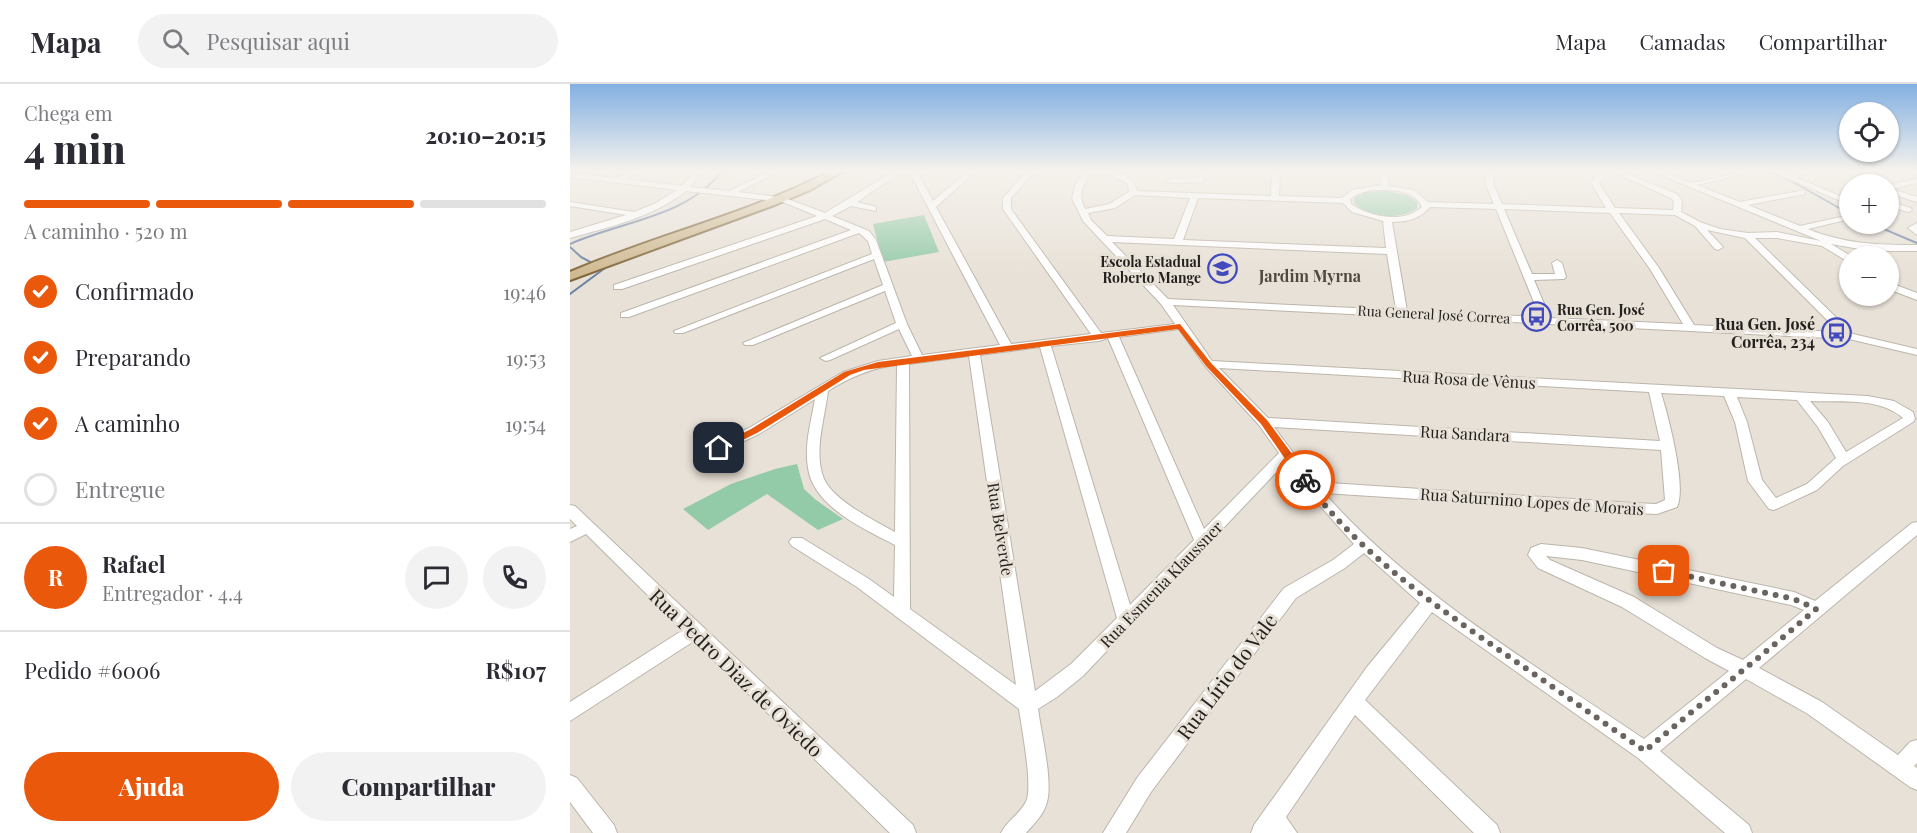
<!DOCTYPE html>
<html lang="pt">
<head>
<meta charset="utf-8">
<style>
  :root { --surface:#fff; --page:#f2f2f3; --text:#2b2b33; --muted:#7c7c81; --line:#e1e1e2; --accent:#ea580c }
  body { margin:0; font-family:"Playfair Display",serif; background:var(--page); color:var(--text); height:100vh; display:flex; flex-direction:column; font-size:22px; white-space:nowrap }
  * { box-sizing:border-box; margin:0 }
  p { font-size:20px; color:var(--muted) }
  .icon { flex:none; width:33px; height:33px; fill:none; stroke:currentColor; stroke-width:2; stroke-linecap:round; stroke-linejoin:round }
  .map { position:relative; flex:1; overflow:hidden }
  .side { display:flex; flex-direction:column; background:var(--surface); width:570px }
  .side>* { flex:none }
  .buttons { position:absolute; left:1269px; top:18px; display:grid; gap:12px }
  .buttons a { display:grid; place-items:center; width:60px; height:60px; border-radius:50%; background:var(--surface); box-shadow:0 2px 4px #0004; font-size:30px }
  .pin { position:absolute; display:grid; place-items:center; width:51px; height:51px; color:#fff; margin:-26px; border-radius:12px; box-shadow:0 3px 9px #0006 }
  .courier { position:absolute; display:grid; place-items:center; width:60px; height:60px; margin:-30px; border:4px solid #ea580c; border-radius:50%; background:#fff; color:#222; box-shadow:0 2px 8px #0007 }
  .head em { font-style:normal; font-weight:800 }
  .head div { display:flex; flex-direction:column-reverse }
  .head { display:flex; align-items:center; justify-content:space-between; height:102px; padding:0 24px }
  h1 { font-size:39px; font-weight:800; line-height:45px }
  .bar { display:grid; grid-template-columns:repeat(4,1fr); gap:9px 6px; align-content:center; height:72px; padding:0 24px }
  .bar i { height:8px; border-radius:4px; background:var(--line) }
  .bar .on { background:var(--accent) }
  .bar p { grid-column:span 4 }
  .line { display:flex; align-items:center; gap:15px; padding:0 24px; border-top:2px solid var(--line) }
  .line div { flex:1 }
  .round { display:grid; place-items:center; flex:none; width:63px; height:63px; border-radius:32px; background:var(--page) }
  ol { padding:0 24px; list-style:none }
  li { display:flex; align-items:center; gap:18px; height:66px }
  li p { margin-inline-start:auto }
  li .icon { padding:6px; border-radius:50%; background:var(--accent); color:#fff; stroke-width:4 }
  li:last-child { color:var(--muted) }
  li i { width:33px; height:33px; border:3px solid var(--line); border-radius:50% }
  .button { display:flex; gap:12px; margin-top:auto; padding:12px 24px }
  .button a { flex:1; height:69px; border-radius:36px; background:var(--accent); color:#fff; font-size:24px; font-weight:800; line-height:69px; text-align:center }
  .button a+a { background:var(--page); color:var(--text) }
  header { display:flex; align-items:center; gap:36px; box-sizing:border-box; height:84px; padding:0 30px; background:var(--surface); border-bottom:2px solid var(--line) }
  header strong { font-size:28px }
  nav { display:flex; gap:33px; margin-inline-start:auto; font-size:21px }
  .search { width:420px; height:54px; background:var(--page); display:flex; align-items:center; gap:15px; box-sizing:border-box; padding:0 21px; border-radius:33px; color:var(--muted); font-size:22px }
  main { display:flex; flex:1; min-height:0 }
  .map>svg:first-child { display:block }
  .green { fill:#93caa8 }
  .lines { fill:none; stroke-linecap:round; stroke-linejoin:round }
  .stream { stroke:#6c82a2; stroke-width:2 }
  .minor-casing { stroke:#bbb5ab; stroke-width:2 }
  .major-casing { stroke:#7e6539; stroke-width:4 }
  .minor { fill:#fff; fill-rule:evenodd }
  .major { fill:#cfb991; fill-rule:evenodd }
  .route { fill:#ea580c }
  .done { stroke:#69645f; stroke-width:6; stroke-dasharray:0 10.8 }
  .labels { text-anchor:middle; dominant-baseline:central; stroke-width:6; stroke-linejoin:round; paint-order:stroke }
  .far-poi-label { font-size:14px; font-weight:bold; fill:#24211e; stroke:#e8e1d7; text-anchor:end }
  .far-street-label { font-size:14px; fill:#24211e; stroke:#e8e1d7 }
  .far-quarter-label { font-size:16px; font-weight:bold; fill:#4f4940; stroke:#e8e1d7 }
  .poi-label { font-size:16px; font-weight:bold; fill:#24211e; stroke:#e8e1d7; text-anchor:end }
  .street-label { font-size:16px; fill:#24211e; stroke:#e8e1d7 }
  .near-street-label { font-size:20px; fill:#24211e; stroke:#e8e1d7 }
</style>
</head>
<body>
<header>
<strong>Mapa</strong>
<div class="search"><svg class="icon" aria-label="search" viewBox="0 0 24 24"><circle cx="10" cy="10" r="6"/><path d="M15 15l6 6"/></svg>Pesquisar aqui</div>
<nav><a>Mapa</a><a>Camadas</a><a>Compartilhar</a></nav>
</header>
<main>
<section class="side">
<div class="head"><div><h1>4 min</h1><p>Chega em</p></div><em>20:10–20:15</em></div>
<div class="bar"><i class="on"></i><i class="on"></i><i class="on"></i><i></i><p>A caminho · 520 m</p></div>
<ol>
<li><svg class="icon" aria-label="check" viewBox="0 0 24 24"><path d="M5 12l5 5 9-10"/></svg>Confirmado<p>19:46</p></li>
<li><svg class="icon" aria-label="check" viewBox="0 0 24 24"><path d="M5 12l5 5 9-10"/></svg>Preparando<p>19:53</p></li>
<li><svg class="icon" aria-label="check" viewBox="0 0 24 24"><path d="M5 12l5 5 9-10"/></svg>A caminho<p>19:54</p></li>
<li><i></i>Entregue</li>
</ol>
<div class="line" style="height:108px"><b class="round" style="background:var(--accent);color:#fff">R</b><div><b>Rafael</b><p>Entregador · 4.4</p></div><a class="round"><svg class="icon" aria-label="chat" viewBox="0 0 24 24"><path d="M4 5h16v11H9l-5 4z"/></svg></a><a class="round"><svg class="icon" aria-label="phone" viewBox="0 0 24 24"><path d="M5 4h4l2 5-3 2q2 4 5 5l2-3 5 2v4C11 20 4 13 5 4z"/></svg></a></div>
<div class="line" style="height:78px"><div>Pedido #6006</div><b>R$107</b></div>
<div class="button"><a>Ajuda</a><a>Compartilhar</a></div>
</section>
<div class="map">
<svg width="1347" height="749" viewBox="0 0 1347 749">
  <rect width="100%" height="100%" fill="#e8e1d7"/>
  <path class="green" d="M816,107l21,4 10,7v6c-16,12 -50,11 -63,-5l1,-6 12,-5z
    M354,131l15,37 -56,10 -10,-38z
    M227,380l7,25 12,11 27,19 -25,11 -51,-36 -59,36 -25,-21 48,-25 44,-15z"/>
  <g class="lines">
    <path class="stream" d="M1197,87l17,6 66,37
      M1302,140l45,19
      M0,160c51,-23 116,-26 152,-73
      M0,163l11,10 13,7
      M0,210l35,-26 -4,-2"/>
    <defs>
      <path id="minor" d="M62,87h10l-18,8 58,7 13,-15h8l-13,16 39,4 41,-20h10l-42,21 47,6 40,15 69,-42h9l-46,31 19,5v4l-25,-5 -19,10 37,15 7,9 31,84 15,31 78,-10 -91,-174h8l16,30 35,-30h8l-40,36 75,137 80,-10 -88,-125v-11l24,-27h8l-24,27v11l90,124 74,-9 -14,-20 -78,-83 -11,-23 3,-12 9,-15c18,0 49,-3 53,20l134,5 1,-25h8l-1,25 63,2 10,-8 29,-5 -2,-14h8l2,15 25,4 14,12 66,2 -9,-21 1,-12h8l-1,12 9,21 104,4 -15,-25 8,-12h8l-8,12 16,25 58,2 1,-9 -3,-3 -61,-27h10l57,23 5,7 -1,11 19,10 20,7 28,4 29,-1 44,9 -170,-70c14,0 24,8 37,11 13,2 49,-11 68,-11l-59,14 43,17 65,-12v4l-57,11 52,21 50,-11v4l-42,10c36,15 70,16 109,16v6h-46l-40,-7 20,12 -1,7 -28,-17 -45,-8h-22l98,96 64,15v6l-68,-16 -676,-34 39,56 656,35 26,5 19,11 2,7 -2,3 -70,44 -26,24 -43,20 -5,-1 -21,-28 -13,-59 -11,-26 -63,-3c7,22 26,94 16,114l-20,7 -24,-1 -309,-20c90,101 209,171 320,246l85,-68 -24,-13 -83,-51 -84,-39 -10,-13 3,-7 10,-4 41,4 212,44 21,9 97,-78 5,-1v13l-158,133 63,34 76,53 12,-13 7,-2v23l-3,3 3,2v22l-7,-3 -102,-73 -62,-35 -86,72 89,74 3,8h-27l-87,-75 -206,-146 -67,88 132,125 3,8h-26l-119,-118 -69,102 11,16h-46l3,-8 113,-158 53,-64 -56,-50 -19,15 -49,30 -145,194 -25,41h-23l34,-55 147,-190 49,-28 21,-16 -48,-54 -20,-28 -203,214 -26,21 -19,12c3,23 15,72 9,93 -3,12 -13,22 -21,31h-25c6,-13 22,-21 26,-34 5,-18 -5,-69 -8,-90l-162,-122 -65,-41 -3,-4 3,-4h10l67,41 25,18 1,-52c-31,-16 -82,-39 -87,-77 -4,-23 3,-46 7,-69l-56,35 -53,25h-10l-2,-3 2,-3 53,-25 94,-56 35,-11 34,-5 -13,-27 -69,31 -4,1 -6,-3 76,-35 -11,-32 -132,54h-8l-2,-2 140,-58 -9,-26 -191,74h-8l-1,-2 198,-77 -4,-13 -9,-8 -230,84h-8v-4l230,-83 -26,-11 -203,70h-8v-4l203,-69 -34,-14 -97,-11c-32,26 -77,36 -116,47v-6l56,-17 -56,-9v-4l64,10 22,-9 21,-13 -107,-13v-4l44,5zM520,90l22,2 16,8 1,8 -20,12 -24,5c-7,-14 -3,-22 5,-35zM801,106c17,0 43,-2 51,17 -19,17 -52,10 -71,-3l-1,-5 8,-5zM565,111l55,3 -16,41 -67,-3 -16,-16 -3,-7 27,-5zM628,114l145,5 9,9 31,9 3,27 -203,-8zM860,123l66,2 44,108 -133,-6 -15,-89c15,0 28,-3 38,-15zM934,125l106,4 40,56 33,55 -133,-6 -16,-38 30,-1 2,-2 -4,-14 -5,-3 -5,3 3,11h-23zM1049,129l56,2 20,11 20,23 3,1 5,-3 -16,-17 38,8 94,94 -145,-7 -35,-57zM542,158l275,12 9,56 -228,-11zM609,245l26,37 54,59 20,28 -75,76 -85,-192zM538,254l86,202 -64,65 -79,-259 48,-5zM470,263l77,271 -46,46 -36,27 -55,-336zM399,272l47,329 -106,-76 -1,-245zM327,281l-2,167c-20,-11 -62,-32 -71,-53 -11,-27 1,-61 4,-88 22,-14 43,-23 69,-26zM649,284l430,24 11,49 -392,-23zM1167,313l60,3 21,27 18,31 -29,26 -31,14 -14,-18 -15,-58zM1240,317c29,1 70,-4 93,17l-57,34 -18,-30zM704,343l387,23 4,50 -9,4 -23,-1 -318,-21zM976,472l36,4 209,45 13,5 -61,50 -26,-12 -83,-51 -84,-37z
        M629,87h8l-4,11 -32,1 -4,-2 4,-2 26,-1z
        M1200,87l16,2 30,-2 -23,5 57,24v5z
        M1347,95v4l-25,6 25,8v5l-29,-9v-8z
        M1318,117l23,7 1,2 -4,2 -20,-6z
        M1347,139v12l-9,-7z
        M1318,198l29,11v7l-29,-11z
        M0,421l5,1 338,319 3,8h-26l-196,-192 -124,80v-19l113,-72 -97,-96 -16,8v-13l7,-3 -7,-7z
        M0,691l7,3 37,47 3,8h-24l-23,-31z"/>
      <path id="major" d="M261,87h12l-33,19 -33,14 -207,76v-8c86,-37 178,-58 261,-101z"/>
    </defs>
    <use href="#minor" class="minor-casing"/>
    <use href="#major" class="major-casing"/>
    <use href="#minor" class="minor"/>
    <use href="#major" class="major"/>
  </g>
  <linearGradient id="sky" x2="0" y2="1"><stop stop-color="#83b0e2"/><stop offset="0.45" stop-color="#f5f2ed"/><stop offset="1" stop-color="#f5f2ed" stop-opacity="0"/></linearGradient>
  <rect width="1347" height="192" fill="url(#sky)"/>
  <path class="route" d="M610,240l31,39 56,57 42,57v5h-8l-40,-58 -55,-58 -28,-37 -314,41 -14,5 -93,58 -35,17 -8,-2 37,-19 93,-57 34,-10z"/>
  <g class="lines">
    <path class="done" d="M735,396c52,72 128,124 200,174 47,32 93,65 140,97 56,-48 115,-93 171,-142l-22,-10 -130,-28"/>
  </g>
  <defs>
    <symbol id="school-ring" viewBox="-11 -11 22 22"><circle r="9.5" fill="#e8e1d7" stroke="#424abe" stroke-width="1.5"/><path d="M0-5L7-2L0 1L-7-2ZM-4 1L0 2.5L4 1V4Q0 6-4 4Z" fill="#424abe"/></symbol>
    <symbol id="bus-ring" viewBox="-11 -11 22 22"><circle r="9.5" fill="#e8e1d7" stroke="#424abe" stroke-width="1.5"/><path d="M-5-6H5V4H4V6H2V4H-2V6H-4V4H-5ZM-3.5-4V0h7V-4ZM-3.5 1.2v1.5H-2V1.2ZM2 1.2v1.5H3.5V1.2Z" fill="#424abe"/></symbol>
  </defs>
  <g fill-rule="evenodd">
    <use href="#school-ring" x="636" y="168" width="33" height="33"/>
    <use href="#bus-ring" x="950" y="216" width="33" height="33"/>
    <use href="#bus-ring" x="1250" y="232" width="33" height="33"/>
  </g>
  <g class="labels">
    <g class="far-poi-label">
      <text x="631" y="177">Escola Estadual<tspan x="631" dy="16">Roberto Mange</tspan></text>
      <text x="987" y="225" text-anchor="start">Rua Gen. José<tspan x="987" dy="16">Corrêa, 500</tspan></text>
    </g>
    <g class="far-street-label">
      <text transform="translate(864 230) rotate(3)">Rua General José Correa</text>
    </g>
    <g class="far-quarter-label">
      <text x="740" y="191">Jardim Myrna</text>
    </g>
    <g class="poi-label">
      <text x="1245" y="239">Rua Gen. José<tspan x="1245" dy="18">Corrêa, 234</tspan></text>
    </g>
    <g class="street-label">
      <text transform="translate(899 295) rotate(3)">Rua Rosa de Vênus</text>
      <text transform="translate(895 349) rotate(3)">Rua Sandara</text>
      <text transform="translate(962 417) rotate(4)">Rua Saturnino Lopes de Morais</text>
      <text transform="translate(431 445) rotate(81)">Rua Belverde</text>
      <text transform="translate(591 500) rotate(-46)">Rua Esmenia Klaussner</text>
    </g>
    <g class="near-street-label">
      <text transform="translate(167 588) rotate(44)">Rua Pedro Diaz de Oviedo</text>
      <text transform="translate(656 592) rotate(-53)">Rua Lírio do Vale</text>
    </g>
  </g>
</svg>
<div class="buttons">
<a><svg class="icon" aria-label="locate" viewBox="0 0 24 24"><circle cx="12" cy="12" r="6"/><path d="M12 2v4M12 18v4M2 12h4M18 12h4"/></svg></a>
<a>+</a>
<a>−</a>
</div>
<div class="pin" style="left:1094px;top:487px;background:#ea580c"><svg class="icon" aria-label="bag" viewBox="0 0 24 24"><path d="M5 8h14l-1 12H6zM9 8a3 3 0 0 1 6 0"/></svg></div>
<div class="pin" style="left:149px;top:364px;background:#1f2937"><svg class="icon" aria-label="home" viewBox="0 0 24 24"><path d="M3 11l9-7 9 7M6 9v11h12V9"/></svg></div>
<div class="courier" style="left:735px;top:396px"><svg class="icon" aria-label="bike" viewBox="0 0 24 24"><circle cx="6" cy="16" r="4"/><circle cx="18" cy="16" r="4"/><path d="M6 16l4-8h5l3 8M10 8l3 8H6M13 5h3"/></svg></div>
</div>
</main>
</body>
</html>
